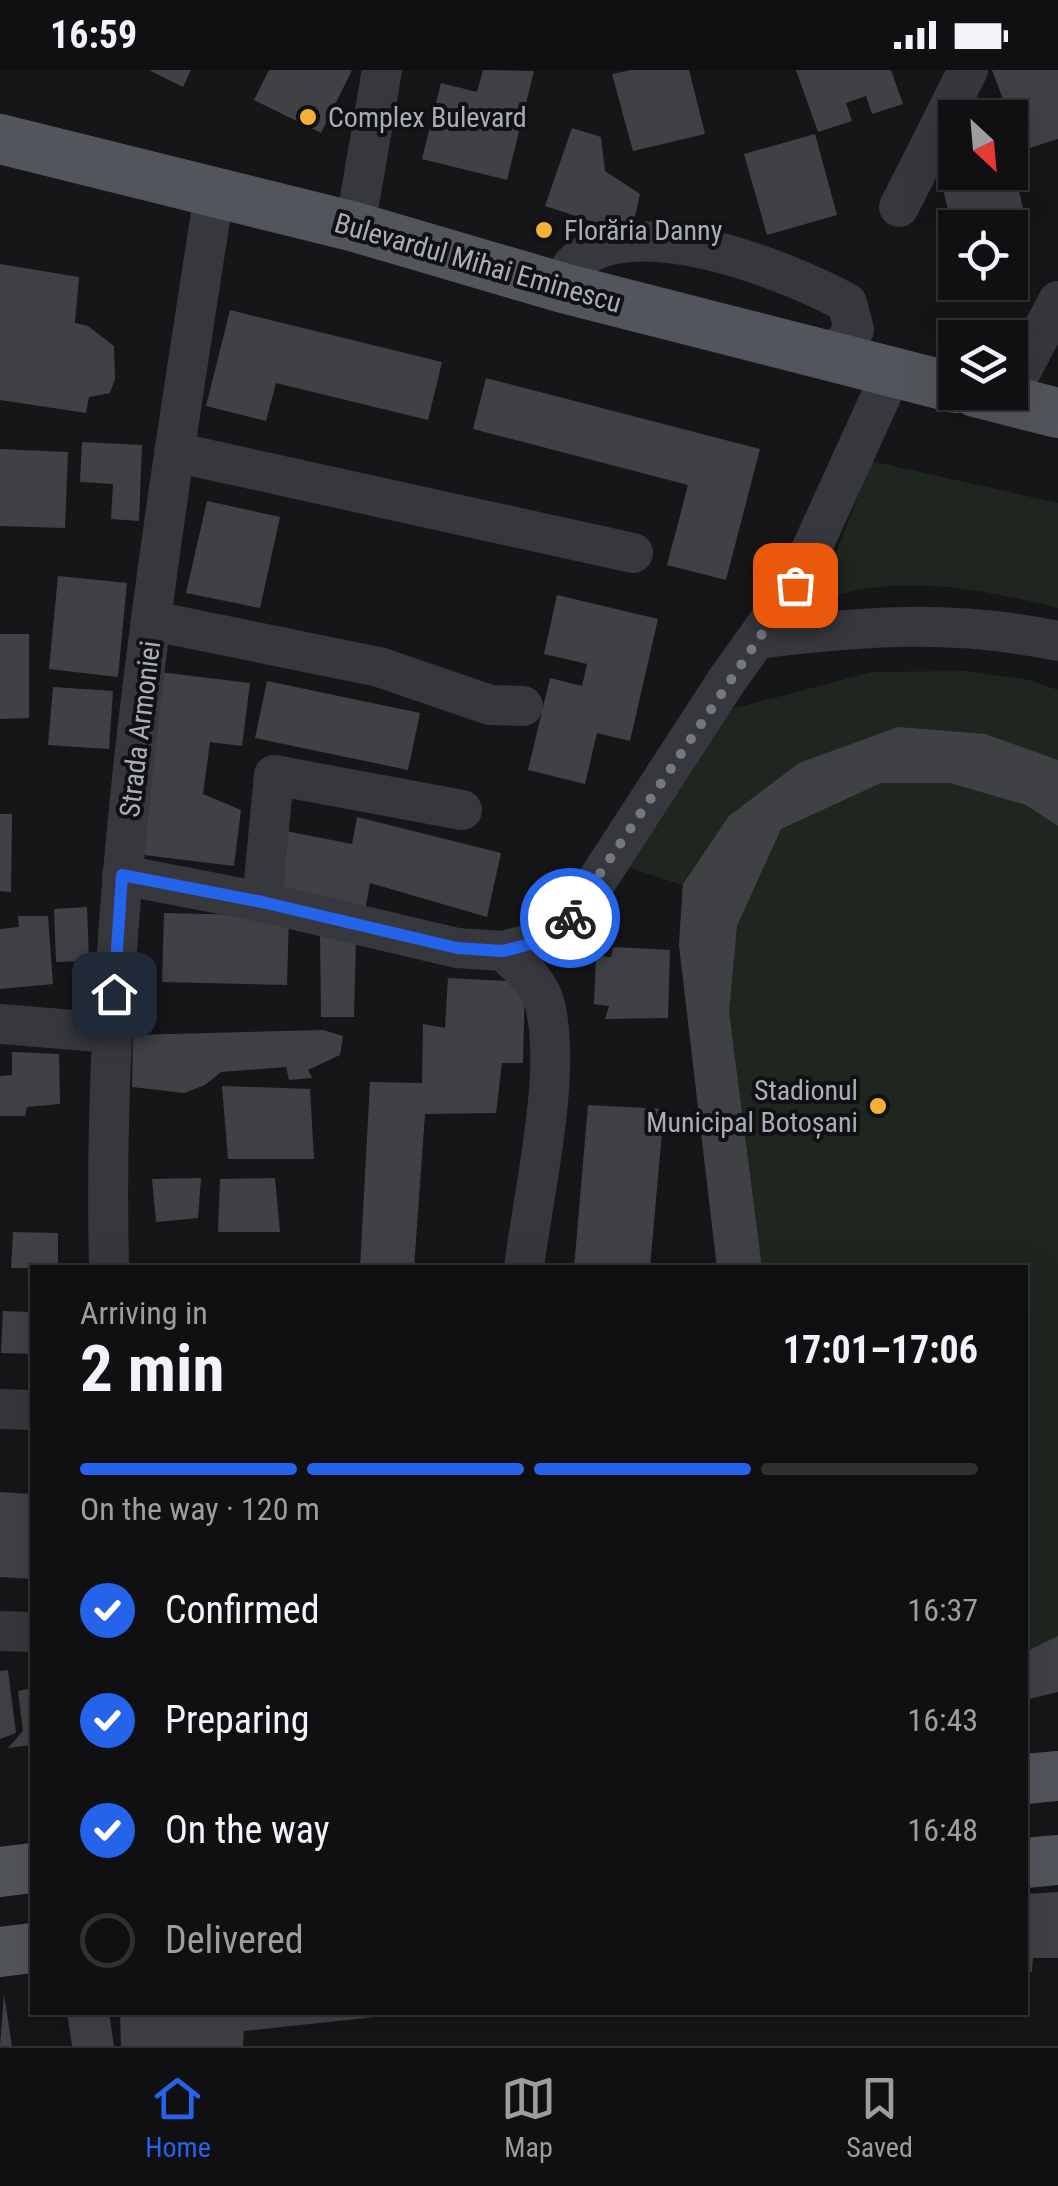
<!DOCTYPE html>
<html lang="en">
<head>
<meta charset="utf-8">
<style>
  :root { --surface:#101012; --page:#19191b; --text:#f1f3f6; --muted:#9c9d9f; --line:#303032; --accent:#2563eb }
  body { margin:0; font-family:"Roboto Condensed",sans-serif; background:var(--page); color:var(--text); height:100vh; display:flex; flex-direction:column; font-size:38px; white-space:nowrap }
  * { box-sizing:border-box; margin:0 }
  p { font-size:32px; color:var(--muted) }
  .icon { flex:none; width:55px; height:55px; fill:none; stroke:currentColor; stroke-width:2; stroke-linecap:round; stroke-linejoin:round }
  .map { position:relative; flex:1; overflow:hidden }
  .panel { position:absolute; left:30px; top:1195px; width:998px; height:750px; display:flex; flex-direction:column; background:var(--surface); border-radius:0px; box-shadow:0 10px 40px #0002,0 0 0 2px var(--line) }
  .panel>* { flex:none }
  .needle { width:65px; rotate:154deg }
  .controls { position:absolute; left:938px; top:30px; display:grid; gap:20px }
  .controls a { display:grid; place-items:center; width:90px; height:90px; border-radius:0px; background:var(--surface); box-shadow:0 10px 40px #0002,0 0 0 2px var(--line); font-size:50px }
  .pin { position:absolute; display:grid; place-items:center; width:85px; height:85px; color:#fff; margin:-42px; border-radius:20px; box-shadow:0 5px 15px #0006 }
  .courier { position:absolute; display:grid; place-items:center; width:100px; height:100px; margin:-50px; border:8px solid #2563eb; border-radius:50%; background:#fff; color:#222; box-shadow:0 2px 12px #0007 }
  .overview em { font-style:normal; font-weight:700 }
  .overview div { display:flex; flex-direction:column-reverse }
  .overview { display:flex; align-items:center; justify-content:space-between; height:170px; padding:0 50px }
  h1 { font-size:65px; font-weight:700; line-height:75px }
  .bar { display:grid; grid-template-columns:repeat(4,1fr); gap:15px 10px; align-content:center; height:120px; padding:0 50px }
  .bar i { height:12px; border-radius:8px; background:var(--line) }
  .bar .current { background:var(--accent) }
  .bar p { grid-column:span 4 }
  ol { padding:0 50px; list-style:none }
  li { display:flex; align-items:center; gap:30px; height:110px }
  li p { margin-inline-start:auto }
  li .icon { padding:10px; border-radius:50%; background:var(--accent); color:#fff; stroke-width:4 }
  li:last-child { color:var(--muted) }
  li i { width:55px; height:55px; border:5px solid var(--line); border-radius:50% }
  .status { display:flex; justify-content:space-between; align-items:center; height:70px; padding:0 50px; background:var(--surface); direction:ltr }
  .status svg { height:28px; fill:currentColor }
  .dock { display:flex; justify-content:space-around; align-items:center; height:140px; border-top:2px solid var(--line); background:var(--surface); font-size:28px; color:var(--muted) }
  .dock a { display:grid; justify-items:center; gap:5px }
  .dock .current { color:var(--accent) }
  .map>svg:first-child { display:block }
  .green { fill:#1e261f }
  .building { fill:#404145 }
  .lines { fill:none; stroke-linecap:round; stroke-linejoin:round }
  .minor { stroke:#37383d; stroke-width:40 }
  .major { stroke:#53555c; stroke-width:50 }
  .done { stroke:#757880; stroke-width:10; stroke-dasharray:0 18 }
  .route { stroke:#2563eb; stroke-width:12 }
  .poi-dot { fill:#f2b134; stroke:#111113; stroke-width:4 }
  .labels { text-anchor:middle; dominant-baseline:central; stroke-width:8; stroke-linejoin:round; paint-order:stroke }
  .poi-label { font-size:28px; fill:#a8adb8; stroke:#111113; text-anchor:start }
  .street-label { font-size:28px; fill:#a8adb8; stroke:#111113 }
</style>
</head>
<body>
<div class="status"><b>16:59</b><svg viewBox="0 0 49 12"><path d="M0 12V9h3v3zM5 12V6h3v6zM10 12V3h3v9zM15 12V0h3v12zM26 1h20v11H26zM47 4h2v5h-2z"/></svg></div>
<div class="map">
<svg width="1058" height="1976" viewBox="0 0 1058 1976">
  <rect width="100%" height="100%" fill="#161618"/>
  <path class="green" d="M871,391l187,42v105c-79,-20 -161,-36 -240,-7z
    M967,601l62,9 29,10v1002l-33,8v-432l-308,-1 -38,-322 3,-60 -83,-27 121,-146 152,-40z"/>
  <path class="building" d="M149,0h42l-8,17z
    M269,0h83l-31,63 -67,-33z
    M483,0l51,1 -27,109 -85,-21 19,-76 36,9z
    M631,0h58l16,64 -72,17 -21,-77z
    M796,0h95l12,34 -31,10 -6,-18 -20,7 6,18 -34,11z
    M992,0h66v69l-41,13 -7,-34z
    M572,58l29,9 4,34 35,23 -9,40 -86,-28z
    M815,64l22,81 -70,20 -23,-81z
    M1012,89l17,76 -19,4v-11h-58l-12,-52 70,-4z
    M0,194l79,13 -4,46 13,3 26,20 1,33 -5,14 -21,4 -3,16 -86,-13z
    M230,240l212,52 -14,58 -152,-37 -10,38 -60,-15z
    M486,308l274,71 -34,131 -59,-15 21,-80 -215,-56z
    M82,372l60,3 -3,76 -28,-2 2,-35 -33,-2z
    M0,379l68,3 -3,76 -65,-2z
    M207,431l73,16 -20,91 -74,-15z
    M58,506l69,7 -9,94 -69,-8z
    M557,525l101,24 -28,122 -33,-8 -12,51 -57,-14 22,-92 32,8 5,-22 -43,-10z
    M0,564h29v84l-29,1z
    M159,602l91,11 -8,63 -32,-4 -7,52 38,16 -7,56 -98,-12z
    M267,611l153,32 -12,57 -153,-32z
    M53,617l60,4 -4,58 -61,-4z
    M898,657l87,7 73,26v66l-32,-21 -76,-22h-69l-100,46 -44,97 -8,86 33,256h-45l-38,-323 4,-61 46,-68 70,-53z
    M0,744h12l-1,78 -11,-1z
    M357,747l144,36 -14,64 -117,-34 -5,28 -93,-19 14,-61 66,13z
    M87,837l2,54 -33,1 -2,-53z
    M164,843l125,3 -2,69 -125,-3z
    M18,846h30l5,68 -53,5v-60l19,-2z
    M320,863l36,2 -2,82h-33z
    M613,877l57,3 -2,68 -63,1 4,-13 -15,-2 2,-48 15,1z
    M448,908l77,4 -2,81h-21l-6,50 -71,1 -11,154h-54l10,-186 52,1 1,-59 22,4z
    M323,960l20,6 -3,19 -32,15 4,8 -23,2 -3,-13 -65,5 -16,13 -21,8 -52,-6 1,-52z
    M12,982l47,2 1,50 -33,3 -2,9h-25v-40l12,-1z
    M222,1016l88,3 4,70h-86z
    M588,1035l76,4 -14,159h-76z
    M201,1108l-3,40 -42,4 -4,-43z
    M275,1108l5,54h-62l2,-53z
    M13,1162l45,1v35h-47z
    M3,1241l29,1v42l-31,-1z
    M0,1422l32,2v85l-32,-2z
    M1058,1566v56l-33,8v-48z
    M8,1600l8,63 -16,6v-68z
    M32,1618v57l-24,3 15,-17 -5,-40z
    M1058,1822v66h-25l-1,14h-7v-78z
    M4,1924l8,52h-12z
    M67,1942h42l5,34h-42z
    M120,1942h273v3l-149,16 -1,15h-122z"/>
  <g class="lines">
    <path class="minor" d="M899,137l69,-137
      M355,157l27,-157
      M563,218c3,-6 5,-17 9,-22 56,-60 217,5 275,37l7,27 -22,28
      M1006,330l52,-99
      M174,382l459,101
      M153,551l226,46 111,38 33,1
      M757,569c106,-13 195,-20 301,2
      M122,805l140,27 195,46 46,3 43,-11 30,-27 151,-233 68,-95 97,-213
      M262,832l12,-127 188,35
      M503,881c17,16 36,30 42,54 17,70 -12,189 -21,263
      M0,954l111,9
      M109,1198c-9,-360 50,-719 105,-1074
      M0,1339l32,1
      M0,1561l32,1"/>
    <path class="major" d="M0,69l355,88 208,61 392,100
      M975,322l83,21
      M1025,1709l33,-3
      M1025,1793l33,-3
      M0,1802l32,-4
      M0,1882l32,-4"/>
  </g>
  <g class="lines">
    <path class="done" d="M570,848l225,-333"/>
    <path class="route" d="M114,924l8,-119 140,27 195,46 46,3 43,-11 24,-22"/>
  </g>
  <g class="poi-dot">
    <circle cx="308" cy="47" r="10"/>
    <circle cx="544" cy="160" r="10"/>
    <circle cx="878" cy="1036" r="10"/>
  </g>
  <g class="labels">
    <g class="poi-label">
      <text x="328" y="47">Complex Bulevard</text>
      <text x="564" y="160">Florăria Danny</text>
      <text x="858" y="1020" text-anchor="end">Stadionul<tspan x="858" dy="32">Municipal Botoșani</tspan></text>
    </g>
    <g class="street-label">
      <text transform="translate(478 193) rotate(16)">Bulevardul Mihai Eminescu</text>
      <text transform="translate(140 659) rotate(-83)">Strada Armoniei</text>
    </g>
  </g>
</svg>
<div class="controls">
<a><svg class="needle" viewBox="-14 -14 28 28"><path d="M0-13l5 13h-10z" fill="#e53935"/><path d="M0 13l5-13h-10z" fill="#9c9d9f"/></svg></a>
<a><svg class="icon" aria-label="locate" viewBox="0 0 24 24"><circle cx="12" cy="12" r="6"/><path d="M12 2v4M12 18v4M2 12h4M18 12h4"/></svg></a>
<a><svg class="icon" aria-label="layers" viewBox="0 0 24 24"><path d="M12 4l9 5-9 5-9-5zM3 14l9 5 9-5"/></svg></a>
</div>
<div class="pin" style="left:795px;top:515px;background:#ea580c"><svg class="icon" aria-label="bag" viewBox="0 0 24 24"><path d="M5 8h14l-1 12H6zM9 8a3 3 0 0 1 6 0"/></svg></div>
<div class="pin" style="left:114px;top:924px;background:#1f2937"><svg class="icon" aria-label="home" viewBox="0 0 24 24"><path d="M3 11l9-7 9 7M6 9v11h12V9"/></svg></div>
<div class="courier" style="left:570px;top:848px"><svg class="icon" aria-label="bike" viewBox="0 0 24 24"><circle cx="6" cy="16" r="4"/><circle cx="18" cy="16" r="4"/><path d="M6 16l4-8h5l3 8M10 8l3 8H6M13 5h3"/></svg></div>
<section class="panel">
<div class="overview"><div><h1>2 min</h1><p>Arriving in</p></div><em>17:01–17:06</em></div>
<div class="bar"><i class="current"></i><i class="current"></i><i class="current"></i><i></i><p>On the way · 120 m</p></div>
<ol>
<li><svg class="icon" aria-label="check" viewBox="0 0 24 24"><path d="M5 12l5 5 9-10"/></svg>Confirmed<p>16:37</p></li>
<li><svg class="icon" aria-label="check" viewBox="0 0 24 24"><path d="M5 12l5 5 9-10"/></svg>Preparing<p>16:43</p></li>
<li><svg class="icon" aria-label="check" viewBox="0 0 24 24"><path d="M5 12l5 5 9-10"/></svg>On the way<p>16:48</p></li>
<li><i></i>Delivered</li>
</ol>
</section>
</div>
<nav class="dock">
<a class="current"><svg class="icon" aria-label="home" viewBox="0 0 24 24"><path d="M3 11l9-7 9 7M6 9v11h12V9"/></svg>Home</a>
<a><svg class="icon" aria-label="map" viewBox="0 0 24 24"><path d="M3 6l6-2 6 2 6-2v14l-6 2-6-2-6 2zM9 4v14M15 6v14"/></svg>Map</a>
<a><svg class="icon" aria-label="saved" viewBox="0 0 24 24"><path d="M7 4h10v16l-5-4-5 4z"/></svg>Saved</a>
</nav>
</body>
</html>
